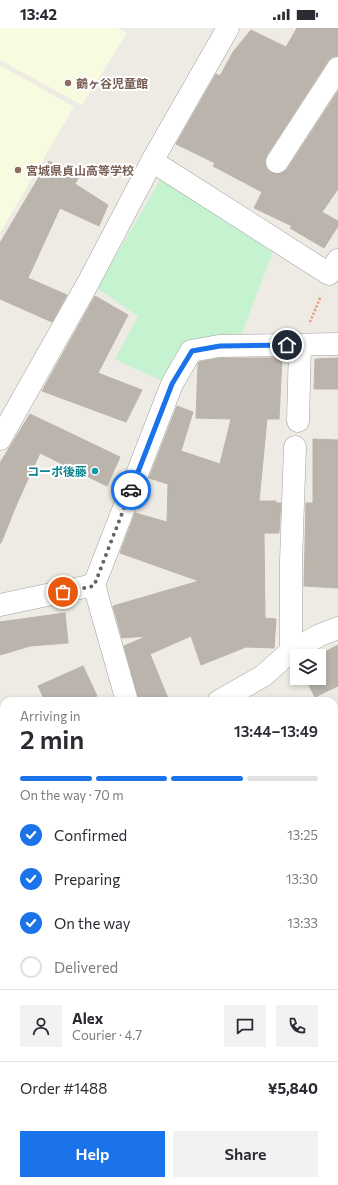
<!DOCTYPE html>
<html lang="en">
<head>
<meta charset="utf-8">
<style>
  :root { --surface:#fff; --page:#f2f2f3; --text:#2b2b33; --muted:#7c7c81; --line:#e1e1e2; --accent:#1a73e8 }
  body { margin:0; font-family:Commissioner,"Noto Sans JP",sans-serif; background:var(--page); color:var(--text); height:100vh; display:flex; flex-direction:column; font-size:15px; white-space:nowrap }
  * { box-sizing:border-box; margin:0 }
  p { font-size:13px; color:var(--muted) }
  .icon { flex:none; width:22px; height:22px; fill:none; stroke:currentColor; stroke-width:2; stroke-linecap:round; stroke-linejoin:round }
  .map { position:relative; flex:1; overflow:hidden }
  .details { position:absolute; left:0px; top:669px; width:338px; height:488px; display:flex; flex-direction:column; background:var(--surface); border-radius:12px 12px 0 0; box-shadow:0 2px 6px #0003 }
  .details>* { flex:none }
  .fabs { position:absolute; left:290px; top:621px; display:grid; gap:8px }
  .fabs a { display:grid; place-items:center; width:36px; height:36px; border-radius:0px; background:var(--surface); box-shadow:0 2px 6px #0003; font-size:20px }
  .pin { position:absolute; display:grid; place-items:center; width:34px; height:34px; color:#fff; margin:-17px; border:2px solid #fff; border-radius:50%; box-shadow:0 1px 4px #0007 }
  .courier { position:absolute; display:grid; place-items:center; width:40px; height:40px; margin:-20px; border:3px solid #1a73e8; border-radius:50%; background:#fff; color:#222; box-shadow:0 1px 5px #0007 }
  .overview em { font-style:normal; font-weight:600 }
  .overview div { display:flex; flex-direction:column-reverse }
  .overview { display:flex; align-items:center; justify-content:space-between; height:68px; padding:0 20px }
  h1 { font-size:26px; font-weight:600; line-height:30px }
  .bar { display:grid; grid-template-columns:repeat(4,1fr); gap:6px 4px; align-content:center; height:48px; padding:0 20px }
  .bar i { height:5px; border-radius:3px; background:var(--line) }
  .bar .active { background:var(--accent) }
  .bar p { grid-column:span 4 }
  .line { display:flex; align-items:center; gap:10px; padding:0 20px; border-top:1px solid var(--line) }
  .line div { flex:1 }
  .round { display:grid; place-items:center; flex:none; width:42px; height:42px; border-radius:0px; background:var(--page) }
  ol { padding:0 20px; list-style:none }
  li { display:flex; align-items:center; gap:12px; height:44px }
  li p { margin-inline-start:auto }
  li .icon { padding:4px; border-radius:50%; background:var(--accent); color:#fff; stroke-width:4 }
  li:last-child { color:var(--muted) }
  li i { width:22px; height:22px; border:2px solid var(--line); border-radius:50% }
  .cta { display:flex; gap:8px; margin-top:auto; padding:8px 20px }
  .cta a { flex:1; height:46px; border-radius:0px; background:var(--accent); color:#fff; font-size:16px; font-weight:600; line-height:46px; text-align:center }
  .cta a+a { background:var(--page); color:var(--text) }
  .status { display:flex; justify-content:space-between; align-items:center; height:28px; padding:0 20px; background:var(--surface); direction:ltr }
  .status svg { height:11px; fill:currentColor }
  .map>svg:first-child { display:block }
  .education { fill:#f7fbdf }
  .park { fill:#c5f3d0 }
  .building { fill:#bab4ad; stroke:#bdb4a8 }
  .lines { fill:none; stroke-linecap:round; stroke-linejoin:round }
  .street-casing { stroke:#a1a1a1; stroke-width:23 }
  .path { stroke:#eb9577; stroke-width:2.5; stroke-dasharray:2 2; stroke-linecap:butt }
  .street { stroke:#fff; stroke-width:22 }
  .done { stroke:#666563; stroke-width:4; stroke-dasharray:0 7.2 }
  .route { stroke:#1a73e8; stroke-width:5 }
  .education-dot { fill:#8d6e63; stroke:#fff; stroke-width:1.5 }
  .culture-dot { fill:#0f9aa8; stroke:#fff; stroke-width:1.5 }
  .labels { text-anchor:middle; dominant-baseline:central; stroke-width:4; stroke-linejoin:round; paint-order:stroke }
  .education-label { font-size:12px; font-weight:bold; fill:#785e54; stroke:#fff; text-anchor:start }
  .culture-label { font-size:12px; font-weight:bold; fill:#0d838f; stroke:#fff; text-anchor:end }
</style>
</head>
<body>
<div class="status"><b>13:42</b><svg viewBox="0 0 49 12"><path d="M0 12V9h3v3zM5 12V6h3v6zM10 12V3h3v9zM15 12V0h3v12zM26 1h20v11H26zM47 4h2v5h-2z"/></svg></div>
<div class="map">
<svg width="338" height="1157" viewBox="0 0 338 1157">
  <rect width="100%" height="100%" fill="#edebe4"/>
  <path class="education" d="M0,0h119l8,5 -45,72 -82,-45z
    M0,37l74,42 -74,126z
    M338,703v326l-4,-4v-321z
    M4,794v219h-4v-218z"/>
  <path class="park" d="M161,151l112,73 -32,83 -20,3 -55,45 -51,-24 23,-43 -41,-28z"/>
  <path class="building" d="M297,0h41v28l-6,1 -4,4 -61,94 -2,7 1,6 4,4 6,2 6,-1 5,-4 51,-78v98l-16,23 16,9v5l-14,22 -34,-20 2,-2 -38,-18 8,-16 -49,-26 2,-3 -39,-19 40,-70 4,2 13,-24 18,-22 35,17z
    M49,133l29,17 -3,6 33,21 -9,21 -39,-18 -32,70 39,17 -15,27 -52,-23v-56l36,-61z
    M95,268l33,19 -30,58 44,17 -16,32 -84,-31z
    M220,330h59v1h3l-3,60h-12l-8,82h17v2h5l-2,30h-15l1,85 11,1 -2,29 -28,-1 -45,18 -10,-29 -41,18 19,47h-30l-15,-55 23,-10 -25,2 -9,-32 86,-25 -79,-28 15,-40 32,9 1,-38 -19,-6 28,-72 16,6 -12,39 39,13 11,-45 -35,-1 2,-54 1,-2z
    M338,330v31h-24l1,-30z
    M30,386l90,43 -13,29 -67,-33 -22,48 -17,42h-1v-80z
    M313,411l25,1v148l-34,-2 2,-83h7z
    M65,585l3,30 -38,3 -30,9v-33z
    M338,617v41l-23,11 -10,-19h14v-22h-2z
    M83,638l14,30 -15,5h-37l-7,-15z"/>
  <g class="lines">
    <defs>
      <path id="street" d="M152,133l177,113 9,-14
        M277,134l61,-94
        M298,393l2,-76
        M0,411l88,-156 64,-122 76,-133
        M0,577l94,-20
        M291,623v-90l4,-114
        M127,673l-33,-116 78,-201 19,-33 28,-5 119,-2
        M219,673l44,-25 28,-25 29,-16 18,-7
        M0,779l4,-2
        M0,1108l4,10
        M18,1153l2,4
        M156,1157v-4"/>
    </defs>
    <use href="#street" class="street-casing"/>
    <path class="path" d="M310,294l11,-26"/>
    <use href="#street" class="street"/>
  </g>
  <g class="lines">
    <path class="done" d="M63,564l31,-6 37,-96"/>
    <path class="route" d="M131,462l41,-106 20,-33 28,-5 67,-1"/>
  </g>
  <g class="education-dot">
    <circle cx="68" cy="55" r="4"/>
    <circle cx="18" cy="142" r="4"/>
  </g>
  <circle class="culture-dot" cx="95" cy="443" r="4"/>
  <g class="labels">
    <g class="education-label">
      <text x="76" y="55">鶴ヶ谷児童館</text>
      <text x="26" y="142">宮城県貞山高等学校</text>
    </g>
    <g class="culture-label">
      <text x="87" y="443">コーポ後藤</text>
    </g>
  </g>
</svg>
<div class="fabs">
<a><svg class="icon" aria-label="layers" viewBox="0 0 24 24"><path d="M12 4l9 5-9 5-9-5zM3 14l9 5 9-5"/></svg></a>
</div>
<div class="pin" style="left:63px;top:564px;background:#ea580c"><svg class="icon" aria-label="bag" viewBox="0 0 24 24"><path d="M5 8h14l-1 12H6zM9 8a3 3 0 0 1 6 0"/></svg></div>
<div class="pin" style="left:287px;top:317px;background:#1f2937"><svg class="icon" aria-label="home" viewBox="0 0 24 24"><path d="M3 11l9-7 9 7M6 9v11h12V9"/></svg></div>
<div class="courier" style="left:131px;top:462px"><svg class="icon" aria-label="car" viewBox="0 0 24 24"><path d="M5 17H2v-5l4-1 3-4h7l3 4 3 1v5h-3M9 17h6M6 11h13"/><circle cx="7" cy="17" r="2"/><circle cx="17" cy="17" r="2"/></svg></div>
<section class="details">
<div class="overview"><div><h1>2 min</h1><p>Arriving in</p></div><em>13:44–13:49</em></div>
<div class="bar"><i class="active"></i><i class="active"></i><i class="active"></i><i></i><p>On the way · 70 m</p></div>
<ol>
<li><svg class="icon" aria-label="check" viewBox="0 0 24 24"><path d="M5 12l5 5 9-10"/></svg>Confirmed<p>13:25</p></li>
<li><svg class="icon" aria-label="check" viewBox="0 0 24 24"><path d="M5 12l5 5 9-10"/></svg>Preparing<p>13:30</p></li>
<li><svg class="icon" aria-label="check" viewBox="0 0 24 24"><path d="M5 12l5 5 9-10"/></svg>On the way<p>13:33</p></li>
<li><i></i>Delivered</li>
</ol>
<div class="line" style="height:72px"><a class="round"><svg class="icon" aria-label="person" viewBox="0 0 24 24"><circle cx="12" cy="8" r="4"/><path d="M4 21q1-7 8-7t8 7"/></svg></a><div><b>Alex</b><p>Courier · 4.7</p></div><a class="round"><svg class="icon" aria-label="chat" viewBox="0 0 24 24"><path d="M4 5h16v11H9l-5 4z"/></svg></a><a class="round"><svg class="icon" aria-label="phone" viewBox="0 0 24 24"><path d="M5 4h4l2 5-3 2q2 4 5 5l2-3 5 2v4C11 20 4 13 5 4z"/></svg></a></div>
<div class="line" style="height:52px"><div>Order #1488</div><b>¥5,840</b></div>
<div class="cta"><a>Help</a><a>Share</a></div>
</section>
</div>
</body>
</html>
